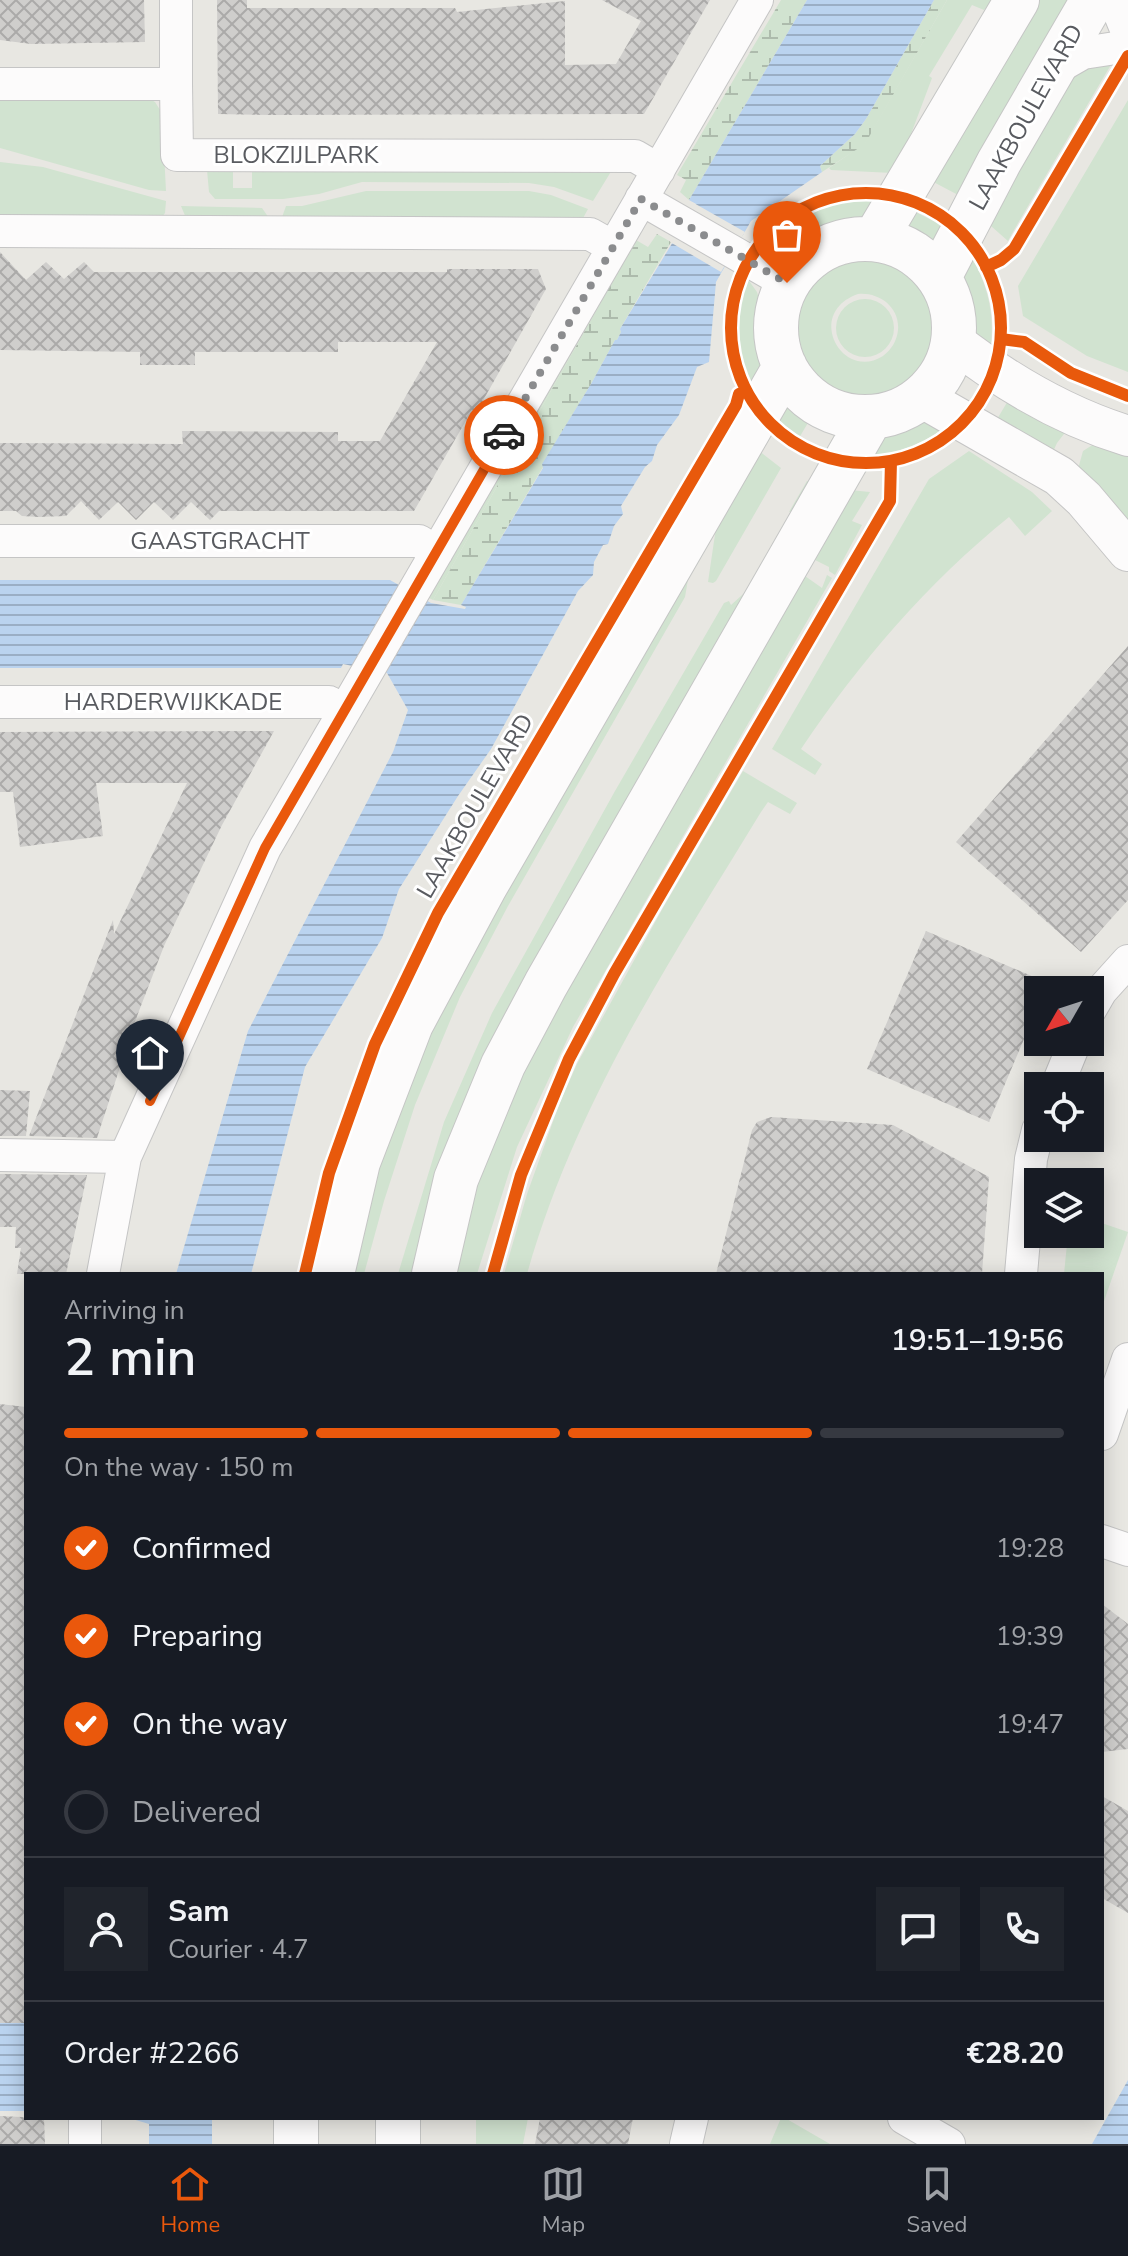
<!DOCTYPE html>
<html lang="en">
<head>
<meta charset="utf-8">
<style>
  :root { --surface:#171b24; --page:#20242c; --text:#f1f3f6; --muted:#9ea1a6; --line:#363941; --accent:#ea580c }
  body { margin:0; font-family:"Nunito Sans",sans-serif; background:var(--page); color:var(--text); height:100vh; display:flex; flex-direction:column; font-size:30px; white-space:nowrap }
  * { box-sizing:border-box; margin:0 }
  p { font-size:26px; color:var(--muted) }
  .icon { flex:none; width:44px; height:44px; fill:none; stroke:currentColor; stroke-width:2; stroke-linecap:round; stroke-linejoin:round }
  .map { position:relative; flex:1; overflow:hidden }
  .sheet { position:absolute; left:24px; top:1272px; width:1080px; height:848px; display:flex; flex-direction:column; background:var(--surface); border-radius:0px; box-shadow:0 4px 20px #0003 }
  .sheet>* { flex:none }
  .needle { width:52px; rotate:231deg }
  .controls { position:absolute; left:1024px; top:976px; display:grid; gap:16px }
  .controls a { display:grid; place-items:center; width:80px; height:80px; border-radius:0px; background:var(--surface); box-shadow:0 4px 20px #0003; font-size:40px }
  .pin { position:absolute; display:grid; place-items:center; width:68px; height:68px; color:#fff; margin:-82px -34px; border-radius:50% 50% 50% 0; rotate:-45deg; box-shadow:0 0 8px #0007 }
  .pin .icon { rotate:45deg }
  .courier { position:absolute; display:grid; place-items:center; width:80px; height:80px; margin:-40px; border:6px solid #ea580c; border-radius:50%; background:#fff; color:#222; box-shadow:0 2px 10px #0007 }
  .headline em { font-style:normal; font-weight:600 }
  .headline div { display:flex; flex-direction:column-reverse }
  .headline { display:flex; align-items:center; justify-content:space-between; height:136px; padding:0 40px }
  h1 { font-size:52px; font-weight:600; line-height:60px }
  .bar { display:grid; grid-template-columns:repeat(4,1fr); gap:12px 8px; align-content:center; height:96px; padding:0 40px }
  .bar i { height:10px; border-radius:6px; background:var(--line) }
  .bar .selected { background:var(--accent) }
  .bar p { grid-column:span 4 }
  .line { display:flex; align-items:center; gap:20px; padding:0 40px; border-top:2px solid var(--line) }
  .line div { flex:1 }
  .round { display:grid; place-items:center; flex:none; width:84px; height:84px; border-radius:0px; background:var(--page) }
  ol { padding:0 40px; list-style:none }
  li { display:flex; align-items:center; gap:24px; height:88px }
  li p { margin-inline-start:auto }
  li .icon { padding:8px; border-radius:50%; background:var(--accent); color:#fff; stroke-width:4 }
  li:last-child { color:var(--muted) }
  li i { width:44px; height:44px; border:4px solid var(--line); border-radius:50% }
  .dock { display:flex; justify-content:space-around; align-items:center; height:112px; border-top:2px solid var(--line); background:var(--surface); font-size:22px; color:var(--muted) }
  .dock a { display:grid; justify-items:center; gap:4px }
  .dock .selected { color:var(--accent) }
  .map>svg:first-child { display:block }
  .green { fill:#d1e3d0; fill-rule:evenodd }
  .wetland { fill:url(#wetland-marsh) }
  .water { fill:url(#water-rules) }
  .pier { fill:#e8e7e2 }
  .building { fill:url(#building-cross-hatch) }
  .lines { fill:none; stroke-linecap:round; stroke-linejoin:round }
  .minor-casing { stroke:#c5c5c5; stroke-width:34 }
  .tertiary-casing { stroke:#c5c5c5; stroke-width:42 }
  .secondary-casing { stroke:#c5c6c5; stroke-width:46 }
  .minor { stroke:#fcfbfb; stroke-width:32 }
  .tertiary { stroke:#fcfbfb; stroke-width:40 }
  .secondary { stroke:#fcfbfb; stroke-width:44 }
  .cycleway-casing { stroke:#fff; stroke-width:17 }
  .cycleway { stroke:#e8590c; stroke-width:12 }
  .done { stroke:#8b8c8e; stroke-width:8; stroke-dasharray:0 14.4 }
  .route { stroke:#ea580c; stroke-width:10 }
  .labels { text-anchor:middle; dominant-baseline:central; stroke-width:6; stroke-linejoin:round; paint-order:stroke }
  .street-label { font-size:24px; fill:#595b60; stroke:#fff }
</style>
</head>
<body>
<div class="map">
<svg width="1128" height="2144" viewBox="0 0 1128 2144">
  <defs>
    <pattern id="wetland-marsh" width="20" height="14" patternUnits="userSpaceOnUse" patternTransform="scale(2)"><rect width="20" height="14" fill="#d1e3d0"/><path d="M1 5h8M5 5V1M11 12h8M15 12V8" fill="none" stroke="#adbbac"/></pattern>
    <pattern id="water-rules" width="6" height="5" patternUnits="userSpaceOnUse" patternTransform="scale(2)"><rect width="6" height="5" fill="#bad3ef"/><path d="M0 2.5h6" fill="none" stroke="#9aaec5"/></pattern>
    <pattern id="building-cross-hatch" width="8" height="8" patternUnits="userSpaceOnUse" patternTransform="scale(2)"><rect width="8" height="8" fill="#cfcecc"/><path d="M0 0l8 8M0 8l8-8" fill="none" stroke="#abaaa9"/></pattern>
  </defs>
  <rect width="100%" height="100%" fill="#e8e7e2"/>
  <path class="green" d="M947,0h45l-8,10 -12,-5 -43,71 3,2 -27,72 -12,23 -62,-3 -2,-2 36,-25z
    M1028,0h54l-122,196 -36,-19z
    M1112,63l-98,167 -6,11 -25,-22 88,-142 22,-12z
    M0,96l146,1 9,5 7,11 4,78 -17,-1 -149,-42z
    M1128,100v272l-41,-16 -64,-40 -5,-30z
    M0,162l43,5 123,34 -1,12 -5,7 -160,-1z
    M247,167l365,3 -19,31 -39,-14 -25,-4 -167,-1 -43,12 -36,5h-68l-6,-7 -2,-22h33l-7,2v16h19v-16l-4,-1z
    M366,191h163l22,4 37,14 -6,11h-301l5,-14h16z
    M856,200l18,1 -13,23 -29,7 -41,19 -28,1c24,-31 55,-45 93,-51z
    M181,206l81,2 7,10h-83z
    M906,207l37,19 -11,20 -38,-16z
    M636,240l-203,360 -10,-5z
    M860,258c99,4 96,136 9,140 -91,4 -102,-128 -9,-140zM858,294c21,-2 42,13 40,36 -1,11 -7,20 -15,26 -41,26 -79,-43 -25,-62z
    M973,259c17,32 23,62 16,99l-18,-23 -10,-49 1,-19z
    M747,278l10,14 4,14 5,51 -14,32c-16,-37 -20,-74 -5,-111z
    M836 328a29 29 0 1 1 58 0a29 29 0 1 1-58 0Z
    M1012,394l55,36 -10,13 -6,13 -58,-30z
    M788,398l24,18 -13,22 -31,-25z
    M923,420l27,4c-27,20 -52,30 -85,33 19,-25 25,-34 58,-37z
    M750,444l31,24 -65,113 -3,2 -5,-1 9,-61z
    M1094,444l34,8v81l-50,-64 5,-18z
    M969,451l63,41 20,19 -27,25 -16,-19c-82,66 -150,146 -208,232l21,15 -7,11 -43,-26 157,-270z
    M807,481l13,4 -398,789h-24l46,-152 48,-109 123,-222 109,-188 5,-2 2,4 21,-19 42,-75 -5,1z
    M839,489l31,3 -18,29 10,4 -27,50 -6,-4v-4l-14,-7 -10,16 17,12 5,-13 5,3 -259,449 -56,120 -40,127h-34l44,-148z
    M691,562l-6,35 -177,309 -48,91 -45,108 -31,96 -20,73h-23l95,-273z
    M743,771l54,32 -7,11 -22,-12 -7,10c-92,151 -185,290 -234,462h-23l23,-80 33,-92 17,-38 87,-158z
    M1090,1219l38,13 -26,75v-33h-38l4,-40h22z
    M476,2118h52l-5,26h-47z
    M781,2118h4l45,26h-60z"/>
  <path class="wetland" d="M781,0h26l-118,200 -9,-8 6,-12 -9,-5z
    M934,0h13l-82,144 -43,28 -2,-6 35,-32 11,-15z
    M657,234l14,8 -51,87 1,3 -4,8h-2l-24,44 -48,79v4l-82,138 -28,-5 203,-360 12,7z"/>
  <path class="water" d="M807,0h127l-68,119 -11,15 -35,32 2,6 -71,49 -35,61 -7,80 -12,5 -18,48 -22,30 -5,16 -7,6 -24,39 2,8 -9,12 -6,18 -5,1 -9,17 -1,13 -15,16 -87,158 -33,47 -59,93 -17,49 -77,129 -54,207h-75l72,-243 145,-279 15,-42 -21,-37 -44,-9 -2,4h-341v-88h390l41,23 34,6 1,-2 -5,-2 82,-137 -1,-4 49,-80 24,-44h2l4,-8 -1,-3 76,-125 -7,-4z
    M0,2023h26v88h-26z
    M1128,2080v64h-36z
    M129,2118h83v26h-63v-20z"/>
  <path class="pier" d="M692,202l53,30 -24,40 -51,-30z"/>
  <path class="building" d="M0,0h144l1,42 -114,2 -31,-4z
    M217,0h30v8h208l2,4 108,-11v64l51,-1 25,-43 -39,-21h108l-66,114 -373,1 -53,-1z
    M0,252l26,28 20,-18 18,17 20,-17 10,10h353v-3h91l8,20 -74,131 -4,-3 -54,94h-195l-9,9 -19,-18 -18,18 -19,-18 -18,18 -18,-18 -19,18 -18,-19 -15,15 -28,1 -16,-1 -6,-5h-16v-68l183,1 -1,-13 156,1v9h42l57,-99h-99v10h-143v13h-55v-13l-140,-2z
    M1128,646v254l-47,52 -125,-110z
    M274,731l-52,94 -58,121 -30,78 -37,114 -68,-2 84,-216 1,14 73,-151h-91l7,53 -83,11 -7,-55h-13v-60z
    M926,931l122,52 -3,7h-7v16l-49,116 -122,-53z
    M0,1090l30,1 -4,45h-26z
    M771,1117l122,8 96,52 -7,97h-266l36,-144 5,-8z
    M0,1174l87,1 -21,99h-49l4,-26h-6l1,-21h-16z
    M0,1404l26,3v616h-26z
    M1102,1604l26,20v125l-26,3z
    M1102,1796l26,15v102l-26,-15z
    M0,2116l44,2 1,26h-45z
    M540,2118h93l-5,26h-93z"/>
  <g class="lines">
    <defs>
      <path id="minor" d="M1114,0l14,34
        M1050,72l33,-19 45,-7
        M0,84h176l1,71 458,1 24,14
        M176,84v-84
        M641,199l146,84
        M0,231l590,3 23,13
        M0,541h419l18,11
        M0,702h329l15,9
        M1090,1010l11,-19 27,-30
        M1057,1086l18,-44
        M0,1155l125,2
        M103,1274l22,-117 140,-309 492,-848
        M1021,1274l10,-115 7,-29
        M1102,1434l26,-75
        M1102,1541l26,9
        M85,2118v26
        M904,2118l45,26
        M686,2144l6,-26"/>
      <path id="tertiary" d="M953,341c54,42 110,75 175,95
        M921,397l138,79 25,23 44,52"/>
      <path id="secondary" d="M776 328a89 89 0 1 1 178 0a89 89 0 1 1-178 0Z
        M875,239l142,-239
        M939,277l60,-115 94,-162
        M332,1274l26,-112 53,-138 73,-136 301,-521
        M434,1274l22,-95 47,-114 43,-81 325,-567
        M296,2144v-26
        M398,2144v-26"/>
    </defs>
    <use href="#minor" class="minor-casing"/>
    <use href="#tertiary" class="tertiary-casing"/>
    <use href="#secondary" class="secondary-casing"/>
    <use href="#minor" class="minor"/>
    <use href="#tertiary" class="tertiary"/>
    <use href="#secondary" class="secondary"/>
    <defs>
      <path id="cycleway" d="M731 328a135 135 0 1 1 270 0a135 135 0 1 1-270 0Z
        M986,267l15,-7 13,-11 114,-193
        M1001,339l23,3 47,31 57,23
        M305,1274l24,-101 46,-129 63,-131 298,-508 3,-11 7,-3
        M493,1274l28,-99 48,-116 45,-85 276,-473 1,-40"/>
    </defs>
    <use href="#cycleway" class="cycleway-casing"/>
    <use href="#cycleway" class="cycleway"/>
  </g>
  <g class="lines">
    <path class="done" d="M504,435l137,-236 146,84"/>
    <path class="route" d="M150,1101l115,-253 239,-413"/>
  </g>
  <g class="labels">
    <g class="street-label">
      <text transform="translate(1026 117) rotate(-61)">LAAKBOULEVARD</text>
      <text x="296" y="155">BLOKZIJLPARK</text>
      <text x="220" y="541">GAASTGRACHT</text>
      <text x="173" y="702">HARDERWIJKKADE</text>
      <text transform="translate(475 806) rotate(-60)">LAAKBOULEVARD</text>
    </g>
  </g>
</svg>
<div class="controls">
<a><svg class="needle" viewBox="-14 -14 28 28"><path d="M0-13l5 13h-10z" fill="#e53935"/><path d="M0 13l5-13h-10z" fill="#9ea1a6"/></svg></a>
<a><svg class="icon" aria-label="locate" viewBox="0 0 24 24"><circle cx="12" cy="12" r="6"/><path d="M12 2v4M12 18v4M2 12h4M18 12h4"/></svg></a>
<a><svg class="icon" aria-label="layers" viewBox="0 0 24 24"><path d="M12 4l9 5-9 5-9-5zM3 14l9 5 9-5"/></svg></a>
</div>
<div class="pin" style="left:787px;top:283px;background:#ea580c"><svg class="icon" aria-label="bag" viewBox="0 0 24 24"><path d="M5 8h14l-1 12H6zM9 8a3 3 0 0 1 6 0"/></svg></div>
<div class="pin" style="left:150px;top:1101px;background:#1f2937"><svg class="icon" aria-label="home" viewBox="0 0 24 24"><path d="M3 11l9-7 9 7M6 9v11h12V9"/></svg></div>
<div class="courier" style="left:504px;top:435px"><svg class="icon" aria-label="car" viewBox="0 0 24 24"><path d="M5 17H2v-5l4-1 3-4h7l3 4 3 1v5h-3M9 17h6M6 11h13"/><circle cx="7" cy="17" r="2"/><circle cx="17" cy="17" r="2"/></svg></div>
<section class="sheet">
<div class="headline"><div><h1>2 min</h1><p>Arriving in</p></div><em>19:51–19:56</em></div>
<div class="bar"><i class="selected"></i><i class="selected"></i><i class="selected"></i><i></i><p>On the way · 150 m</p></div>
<ol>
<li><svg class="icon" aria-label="check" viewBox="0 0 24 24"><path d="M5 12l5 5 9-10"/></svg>Confirmed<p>19:28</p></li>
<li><svg class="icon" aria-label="check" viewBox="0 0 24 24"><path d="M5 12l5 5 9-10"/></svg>Preparing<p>19:39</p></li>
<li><svg class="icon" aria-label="check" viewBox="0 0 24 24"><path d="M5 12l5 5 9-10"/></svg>On the way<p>19:47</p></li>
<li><i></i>Delivered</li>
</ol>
<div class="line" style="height:144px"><a class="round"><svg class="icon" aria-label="person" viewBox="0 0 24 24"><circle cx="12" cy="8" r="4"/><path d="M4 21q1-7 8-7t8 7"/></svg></a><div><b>Sam</b><p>Courier · 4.7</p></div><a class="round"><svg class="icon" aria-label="chat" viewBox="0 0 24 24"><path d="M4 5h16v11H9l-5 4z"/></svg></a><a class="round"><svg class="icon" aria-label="phone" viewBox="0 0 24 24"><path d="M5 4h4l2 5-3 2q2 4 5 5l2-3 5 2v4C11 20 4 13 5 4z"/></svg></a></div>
<div class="line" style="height:104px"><div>Order #2266</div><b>€28.20</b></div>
</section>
</div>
<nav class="dock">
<a class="selected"><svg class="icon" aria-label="home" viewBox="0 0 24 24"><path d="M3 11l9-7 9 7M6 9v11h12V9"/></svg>Home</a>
<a><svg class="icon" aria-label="map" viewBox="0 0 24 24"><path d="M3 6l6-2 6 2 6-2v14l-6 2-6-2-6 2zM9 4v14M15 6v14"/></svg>Map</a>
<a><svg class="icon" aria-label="saved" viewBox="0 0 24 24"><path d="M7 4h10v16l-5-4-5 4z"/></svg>Saved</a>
</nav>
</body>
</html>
